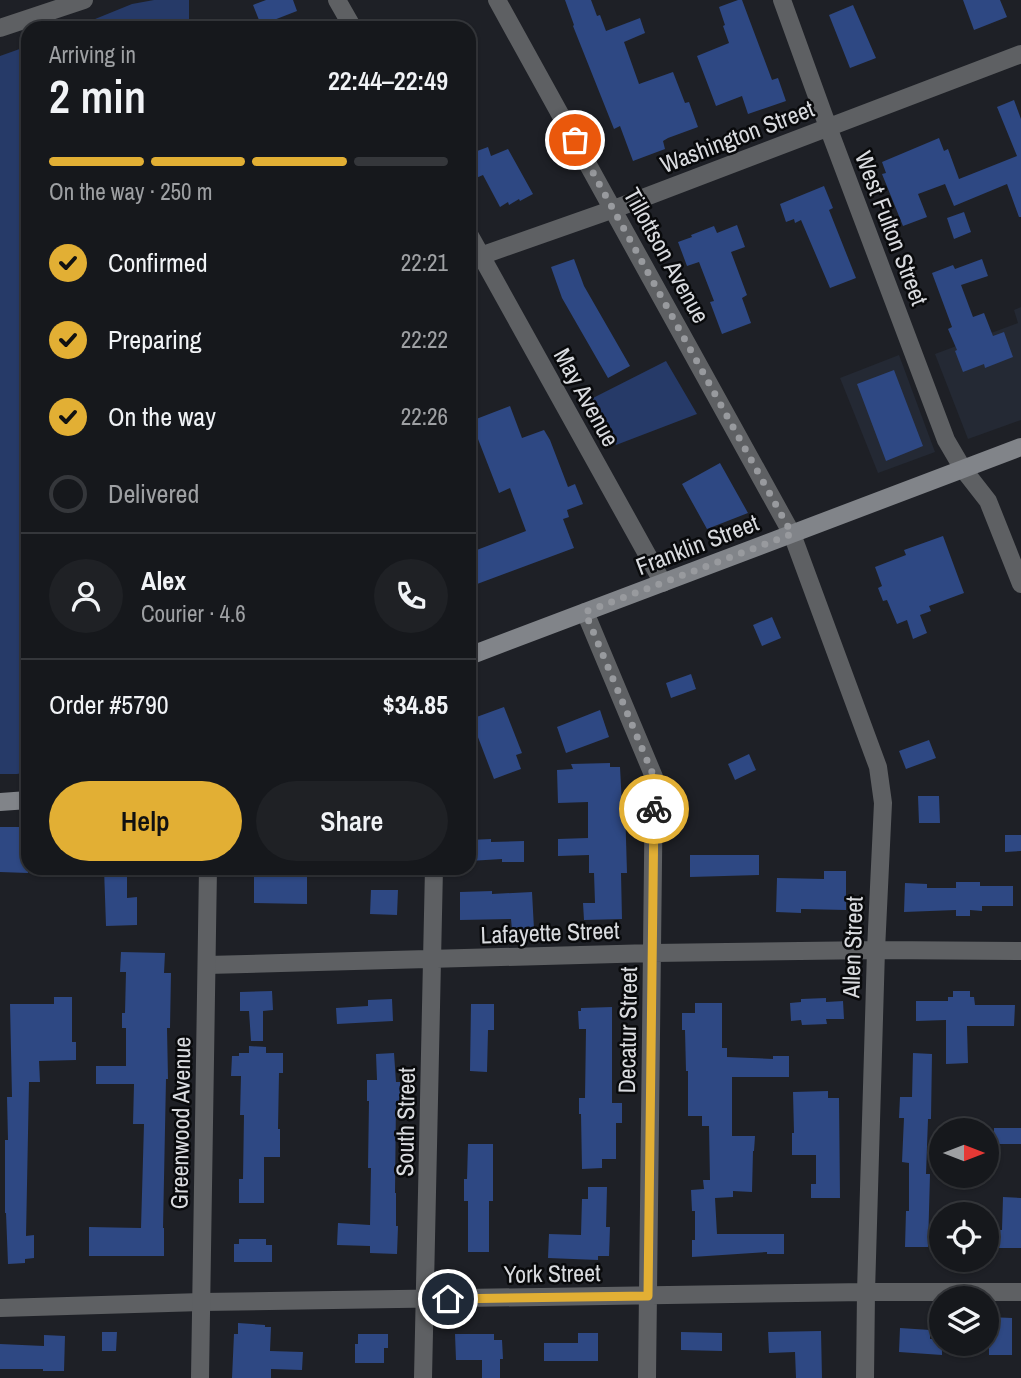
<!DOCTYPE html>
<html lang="en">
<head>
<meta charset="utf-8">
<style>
  :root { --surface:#16181c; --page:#1f2125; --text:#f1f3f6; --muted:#9ea0a3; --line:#35373b; --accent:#e2af34 }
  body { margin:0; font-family:"Archivo Narrow",sans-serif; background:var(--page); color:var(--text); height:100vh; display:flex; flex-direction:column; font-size:26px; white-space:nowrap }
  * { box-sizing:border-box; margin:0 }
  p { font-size:23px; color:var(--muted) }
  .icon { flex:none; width:38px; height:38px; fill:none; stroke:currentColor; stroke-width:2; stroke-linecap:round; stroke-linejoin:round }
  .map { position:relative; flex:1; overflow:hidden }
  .panel { position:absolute; left:21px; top:21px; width:455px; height:854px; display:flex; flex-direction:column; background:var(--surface); border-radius:21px; box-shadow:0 2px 5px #0004,0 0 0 2px var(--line) }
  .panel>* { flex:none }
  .needle { width:46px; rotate:90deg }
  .controls { position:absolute; left:929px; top:1118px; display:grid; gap:14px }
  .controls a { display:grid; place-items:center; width:70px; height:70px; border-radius:50%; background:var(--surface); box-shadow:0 2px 5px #0004,0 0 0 2px var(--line); font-size:35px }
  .pin { position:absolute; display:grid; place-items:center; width:60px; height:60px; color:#fff; margin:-30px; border:4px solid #fff; border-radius:50%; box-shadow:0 2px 7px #0007 }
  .courier { position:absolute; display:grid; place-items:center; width:70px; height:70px; margin:-35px; border:5px solid #e2af34; border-radius:50%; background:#fff; color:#222; box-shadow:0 2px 9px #0007 }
  .head em { font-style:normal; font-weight:600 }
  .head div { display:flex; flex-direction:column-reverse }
  .head { display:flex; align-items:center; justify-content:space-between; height:119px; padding:0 28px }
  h1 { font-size:46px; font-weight:600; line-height:52px }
  .bar { display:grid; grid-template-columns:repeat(4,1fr); gap:10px 7px; align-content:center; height:84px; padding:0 28px }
  .bar i { height:9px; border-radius:5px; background:var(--line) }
  .bar .selected { background:var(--accent) }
  .bar p { grid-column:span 4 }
  .line { display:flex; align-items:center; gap:18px; padding:0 28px; border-top:2px solid var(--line) }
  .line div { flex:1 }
  .round { display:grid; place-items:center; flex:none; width:74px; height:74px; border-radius:37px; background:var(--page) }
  ol { padding:0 28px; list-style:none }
  li { display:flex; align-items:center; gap:21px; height:77px }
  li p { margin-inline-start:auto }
  li .icon { padding:7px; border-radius:50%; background:var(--accent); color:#111; stroke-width:4 }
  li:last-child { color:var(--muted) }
  li i { width:38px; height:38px; border:4px solid var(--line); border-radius:50% }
  .cta { display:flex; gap:14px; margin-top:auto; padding:14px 28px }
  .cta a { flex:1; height:80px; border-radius:42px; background:var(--accent); color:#111; font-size:28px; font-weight:600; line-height:80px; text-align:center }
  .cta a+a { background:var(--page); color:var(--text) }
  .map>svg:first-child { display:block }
  .built { fill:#242934 }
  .green { fill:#263a68 }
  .building { fill:#2e4883 }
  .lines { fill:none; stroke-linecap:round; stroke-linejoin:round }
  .minor { stroke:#5e6063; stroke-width:18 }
  .tertiary { stroke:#5e6063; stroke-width:18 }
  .secondary { stroke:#818489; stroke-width:18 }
  .done { stroke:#989a9e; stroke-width:7; stroke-dasharray:0 12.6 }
  .route { stroke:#e2af34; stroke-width:9 }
  .labels { text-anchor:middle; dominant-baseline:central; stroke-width:5; stroke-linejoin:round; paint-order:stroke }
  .street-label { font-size:24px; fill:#d9dbdf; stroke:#090a0c }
</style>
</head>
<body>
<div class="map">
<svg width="1021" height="1378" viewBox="0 0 1021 1378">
  <rect width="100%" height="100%" fill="#1e2026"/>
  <path class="built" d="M1021,307v113l-53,19 -33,-85 83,-31 -4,-13z
    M899,355l36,97 -57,21 -38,-95z"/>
  <path class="green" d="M154,0h35v28h-116l59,-24z
    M28,46v726l-11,2h-17v-718z
    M666,361l31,53 -81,31 -25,-46z"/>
  <path class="building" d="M266,0h27l4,11 -36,14 -8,-20z
    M565,0h26l6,16 3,-1 6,16 34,-13 5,15 -21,9 15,42 34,-12 12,31 4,-1 9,25 -30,11 -5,3 2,8 -32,12 -13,-35 -6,3 -41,-103 1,-1z
    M738,0h4l30,80 6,-2 8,23 -38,13 -6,-18 -26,10 -19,-50 32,-13 -6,-17 2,-1 -6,-18z
    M963,0h37l7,17 -33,13z
    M853,5l23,53 -26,10 -21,-53z
    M1014,100l7,19v98h-2l-12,-33 -53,22 -9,-22 -27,10 9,23 -24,9 -21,-52 4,-1 -4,-11 57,-24 5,13 4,-2 11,30 58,-23 -20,-49z
    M488,147l3,9 17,-7 25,45 -13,7 -1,-2 -10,6 -1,-3 -8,5 -17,-32 -7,3 -7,-20v-4z
    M824,186l9,22 -4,2 27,68 -26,10 -29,-68 -6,3 -1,-4 -8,3 -6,-18z
    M964,212l7,20 -17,7 -7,-21z
    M737,225l8,22 -14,5 16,43 -5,3 9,25 -29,11 -12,-32 4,-1 -15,-39 -12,4 -9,-24 14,-5 -1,-2 23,-9 3,7z
    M574,259l10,27 46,80 -22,12 -46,-80 -11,-31z
    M982,259l6,17 -27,9 12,32 11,-4 9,23 11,-4 9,25 -28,11 -1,-4 -21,8 -8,-21 2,-1 -9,-21 4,-2 -20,-54 21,-8 2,4z
    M894,370l29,76 -37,15 -29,-77z
    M510,406l12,32 22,-8 6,10 18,47 7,-3 8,20 -16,6 2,7 -6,2 11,29 -105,39v-34l57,-22 -16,-43 -11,5 -28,-72z
    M720,463l28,50 -41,16 -25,-45z
    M943,536l21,57 -35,13 2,5 -11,4 7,18 -14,6 -6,-19 -10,4 -10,-24 -4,1 -5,-13 4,-2 -7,-19 31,-12 -2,-5z
    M772,617l9,21 -19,8 -9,-21z
    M691,674l5,15 -25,9 -5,-15z
    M504,707l18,46 -6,2 5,14 -27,10 -23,-60z
    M600,710l9,27 -43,16 -9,-26z
    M929,740l7,18 -30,11 -7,-18z
    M749,754l7,16 -21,10 -7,-16z
    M610,763v4h10l2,38h3l2,68h-6l1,46 -38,1 -1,-17h12l-1,-30h-5v-18l-31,1v-17l30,-1v-36l-30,1 -1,-33 16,-1 -2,-5z
    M918,796h21l1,27h-21z
    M0,827h28v46l-28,-1z
    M1005,835h16v16l-16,1z
    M491,839v3l33,-1v21h-22v-3l-33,2v-21z
    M690,855h69v20l-69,2z
    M104,868h23v30l10,-1v28l-31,1z
    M824,871h22v39l-45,-1v4l-25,-1 1,-34 47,1z
    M254,875l53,1v28l-53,-1z
    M956,882h24v4h33v20h-31v5l-12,-1v6h-14v-6l-52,2 1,-29 22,1v4h29z
    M371,890h27l-1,25 -27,-1z
    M492,891v3l40,-2 2,37 -22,1 -1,-11 -51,1v-28z
    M121,952l44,1 -1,20h7l-1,55h-3l1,51h-2l-3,149h1v28h-75v-29l52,1 3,-104h-11l1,-40h-38v-18h30v-38h-4v-15h3l1,-41h-6z
    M272,991l1,19 -10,1v30h-12l-2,-30h-9v-19z
    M953,991h17v6h4l1,8h40l-1,21h-47l1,37 -22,1v-44l-30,1v-20h32v-4h5z
    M54,997h18v45h4v18l-37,1 1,21h-11l-3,154 8,-1v23l-9,1v4l-17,1 -2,-51h-1v-73h3l-1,-43h5l-2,-93h44z
    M826,998v4l17,-1 1,18h-18l1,5 -25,1 -1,-5 -10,1 -1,-18 11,-1v-3z
    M392,999l1,22 -56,3 -1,-16 32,-2v-6z
    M695,1003h27v45h5v9l46,2v-3h16v21h-57v59h23l-1,15h-1l-1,41 -19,-1v6l-18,1 2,36h67v20h-17v-2l-75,5v-17h3v-29h-3l-1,-21 13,-1 -1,-9h7l-1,-54h-7v-10h-14v-45h-2l-1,-41h-3v-17h13z
    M471,1004h23v26h-6l-1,42 -17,-1z
    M612,1007v96h10v20h-6v36h-14v9l-20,1 -1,-55h-2v-16h6l1,-69h-7l-1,-18h3v-3z
    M249,1046l17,1v6h17v20h-4l-1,56h2v28h-16v46h-25v-24h4l1,-64h-4l1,-39h-10l1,-20h7v-3h10z
    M394,1053l2,29h4v19h-4l-1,92h1v33h2l-1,28 -27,-1v-7l-33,-1 1,-22 32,2 1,-57h-3l1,-67h-2v-21h10l-1,-26z
    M913,1053l19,1 -1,65h-3l-2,55h4l-2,73h-23l1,-36h3v-48l-7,-1 2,-44h-5l1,-21h12z
    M828,1091v7h11l1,100h-29v-14h5v-29h-24v-22h2l-1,-41z
    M994,1128h27v16h-27z
    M468,1144h25v57h-4v51h-21v-51h-4v-22h3z
    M588,1187h19l-1,40h4l-1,29h-11v4l-50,-2 1,-24 32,1 1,-36h6z
    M1003,1197l18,1v50h-31v-18h12z
    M239,1239h27v6h6v17h-38v-18h5z
    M989,1317l23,1v37h-23z
    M238,1323l27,2v2h6l-1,24 33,1 -1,18 -31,-1v9h-39l2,-44h4z
    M900,1328l30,2v9h12v16l-43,-3z
    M821,1331l1,47h-26l-1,-26 -26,1 -1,-21z
    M102,1332h15l-1,19h-14z
    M681,1332l41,1v18l-41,-1z
    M578,1333h20v28h-54v-18h34z
    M358,1334h30v14h-4v15h-29v-19h3z
    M455,1334h39v6h8l1,19h-3v19h-18v-18h-26z
    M44,1335l21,1 -1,35h-21v-2h-43v-25l44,2z"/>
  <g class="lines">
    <path class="minor" d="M337,0l16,28
      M497,0l295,534 86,233 5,36 -7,147 -10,342 -1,86
      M782,0l46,127 118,313 17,29 25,32 33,83
      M0,28l84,-28
      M469,234l194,349
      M469,260l145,-51 407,-155
      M585,612l69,165 -7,601
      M207,965l446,-12 223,-3 145,1
      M0,1308l202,-6 664,-10h155
      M423,1378l11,-510"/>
    <path class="tertiary" d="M200,1378l8,-510"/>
    <path class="secondary" d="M469,656l552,-209
      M0,802l28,-2"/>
  </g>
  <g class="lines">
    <path class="done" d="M575,140l217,394 -207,78 69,165v32"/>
    <path class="route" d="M448,1299l200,-3 6,-487"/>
  </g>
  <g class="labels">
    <g class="street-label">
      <text transform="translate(737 136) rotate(-21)">Washington Street</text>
      <text transform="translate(892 228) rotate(69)">West Fulton Street</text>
      <text transform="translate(667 255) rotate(61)">Tillottson Avenue</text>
      <text transform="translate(587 397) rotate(61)">May Avenue</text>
      <text transform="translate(697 544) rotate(-21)">Franklin Street</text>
      <text transform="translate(550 932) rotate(-2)">Lafayette Street</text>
      <text transform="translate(852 947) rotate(-88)">Allen Street</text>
      <text transform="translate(627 1030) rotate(-89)">Decatur Street</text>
      <text transform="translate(405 1122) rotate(-89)">South Street</text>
      <text transform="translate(180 1123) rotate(-89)">Greenwood Avenue</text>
      <text transform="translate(552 1273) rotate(-1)">York Street</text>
    </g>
  </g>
</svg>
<div class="controls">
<a><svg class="needle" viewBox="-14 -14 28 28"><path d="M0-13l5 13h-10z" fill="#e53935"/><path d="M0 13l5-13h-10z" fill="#9ea0a3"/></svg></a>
<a><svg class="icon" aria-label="locate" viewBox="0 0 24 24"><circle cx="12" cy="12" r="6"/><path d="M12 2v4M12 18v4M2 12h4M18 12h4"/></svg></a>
<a><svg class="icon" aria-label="layers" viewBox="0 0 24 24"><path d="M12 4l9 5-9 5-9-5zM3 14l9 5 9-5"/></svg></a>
</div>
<div class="pin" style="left:575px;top:140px;background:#ea580c"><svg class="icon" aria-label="bag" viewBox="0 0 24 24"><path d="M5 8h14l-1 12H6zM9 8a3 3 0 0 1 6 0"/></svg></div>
<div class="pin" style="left:448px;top:1299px;background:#1f2937"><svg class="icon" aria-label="home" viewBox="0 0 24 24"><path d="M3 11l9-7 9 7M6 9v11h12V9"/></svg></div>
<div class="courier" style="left:654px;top:809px"><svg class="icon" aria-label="bike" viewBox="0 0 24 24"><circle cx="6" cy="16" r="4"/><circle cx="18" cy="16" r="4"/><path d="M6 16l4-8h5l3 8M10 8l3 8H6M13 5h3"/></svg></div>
<section class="panel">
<div class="head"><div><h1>2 min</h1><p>Arriving in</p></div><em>22:44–22:49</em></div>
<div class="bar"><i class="selected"></i><i class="selected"></i><i class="selected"></i><i></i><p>On the way · 250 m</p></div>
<ol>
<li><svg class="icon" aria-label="check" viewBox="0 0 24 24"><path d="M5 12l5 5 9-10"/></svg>Confirmed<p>22:21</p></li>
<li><svg class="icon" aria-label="check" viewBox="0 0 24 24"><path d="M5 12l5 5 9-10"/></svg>Preparing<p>22:22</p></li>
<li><svg class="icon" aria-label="check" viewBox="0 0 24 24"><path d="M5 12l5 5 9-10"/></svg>On the way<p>22:26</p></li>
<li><i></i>Delivered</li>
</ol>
<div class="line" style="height:126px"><a class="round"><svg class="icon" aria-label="person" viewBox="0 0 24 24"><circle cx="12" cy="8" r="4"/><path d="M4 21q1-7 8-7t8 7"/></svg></a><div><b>Alex</b><p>Courier · 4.6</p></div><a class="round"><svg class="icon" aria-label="phone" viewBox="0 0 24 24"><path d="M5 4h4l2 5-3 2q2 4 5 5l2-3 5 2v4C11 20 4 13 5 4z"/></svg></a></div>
<div class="line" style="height:91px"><div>Order #5790</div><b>$34.85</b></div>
<div class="cta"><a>Help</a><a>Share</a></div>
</section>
</div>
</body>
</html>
